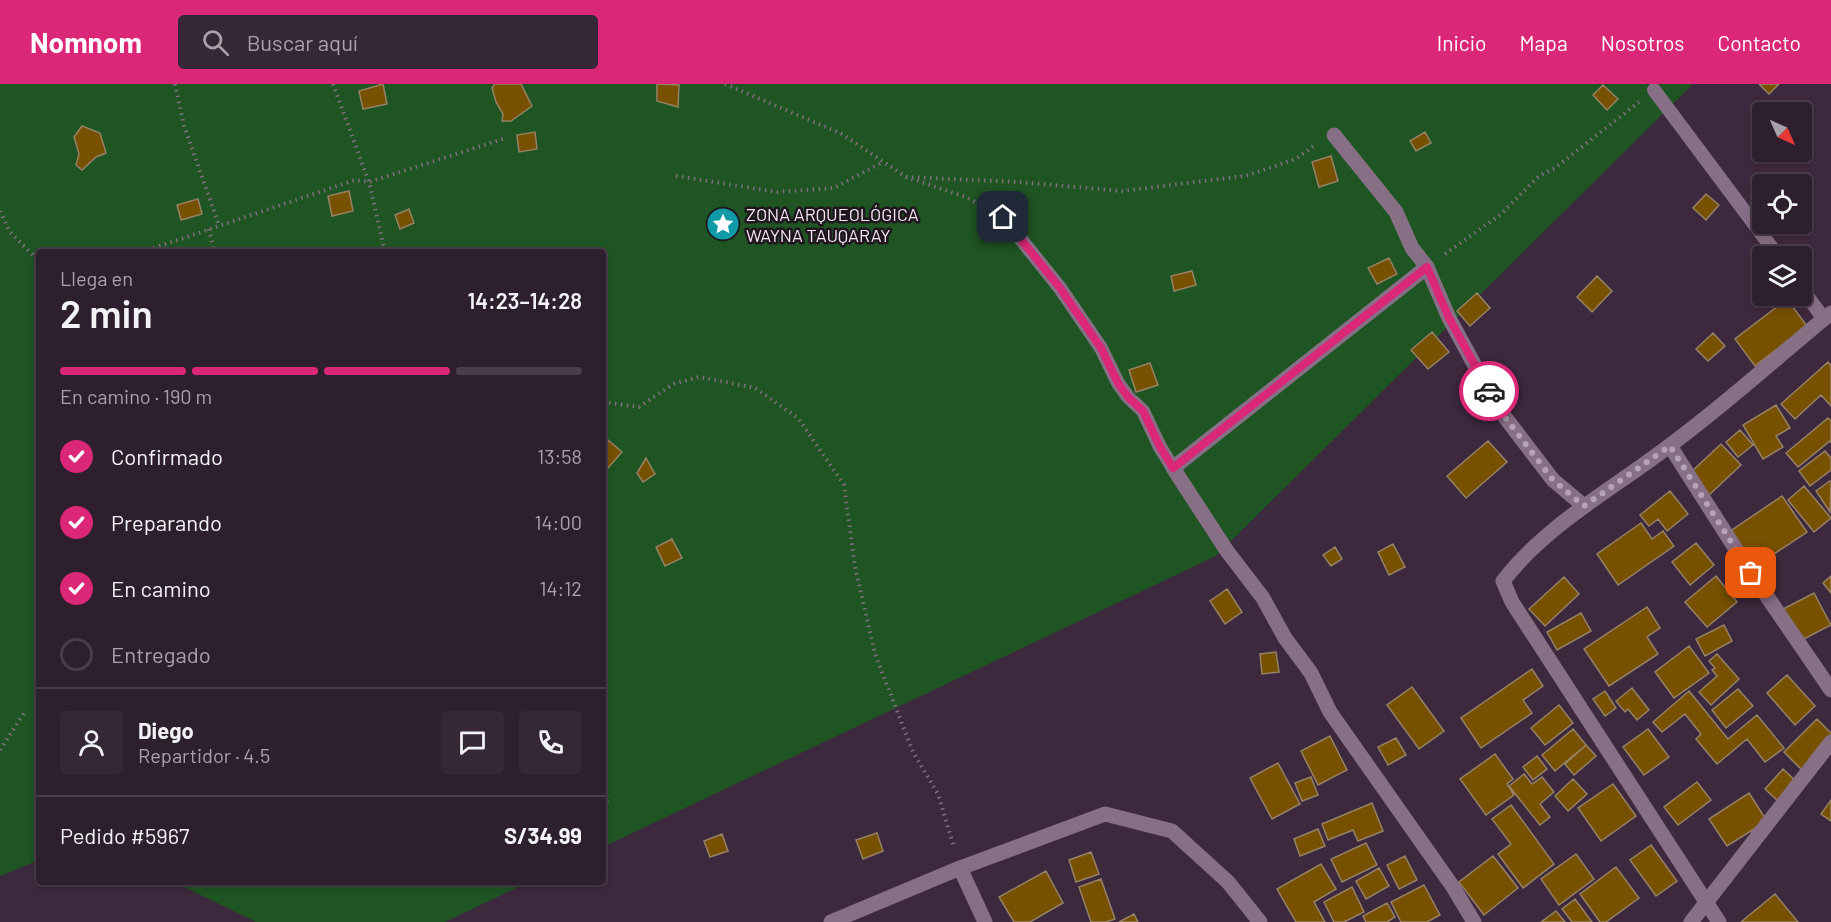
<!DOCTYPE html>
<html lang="es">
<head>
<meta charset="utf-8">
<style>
  :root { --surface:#2e1f2e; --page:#362736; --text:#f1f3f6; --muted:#a7a2aa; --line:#493d4a; --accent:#db2777 }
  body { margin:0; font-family:Barlow,sans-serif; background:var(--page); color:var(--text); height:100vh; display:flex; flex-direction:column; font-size:22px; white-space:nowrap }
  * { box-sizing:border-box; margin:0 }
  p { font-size:20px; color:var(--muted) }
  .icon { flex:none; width:33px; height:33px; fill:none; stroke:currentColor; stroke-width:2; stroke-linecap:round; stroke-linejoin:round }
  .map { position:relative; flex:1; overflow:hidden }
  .sheet { position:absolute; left:36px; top:165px; width:570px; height:636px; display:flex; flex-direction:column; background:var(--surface); border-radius:6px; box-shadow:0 3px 9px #0003,0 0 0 2px var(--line) }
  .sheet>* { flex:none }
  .needle { width:39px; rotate:135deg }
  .buttons { position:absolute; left:1752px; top:18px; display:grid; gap:12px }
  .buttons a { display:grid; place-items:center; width:60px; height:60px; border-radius:6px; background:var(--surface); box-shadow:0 3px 9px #0003,0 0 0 2px var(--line); font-size:30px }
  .pin { position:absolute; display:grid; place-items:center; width:51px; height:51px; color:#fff; margin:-26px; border-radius:12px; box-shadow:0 3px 9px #0006 }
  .courier { position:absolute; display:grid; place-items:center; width:60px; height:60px; margin:-30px; border:4px solid #db2777; border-radius:50%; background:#fff; color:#222; box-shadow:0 2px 8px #0007 }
  .overview em { font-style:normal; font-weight:600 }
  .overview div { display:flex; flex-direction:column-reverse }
  .overview { display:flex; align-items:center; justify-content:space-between; height:102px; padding:0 24px }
  h1 { font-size:39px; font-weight:600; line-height:45px }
  .bar { display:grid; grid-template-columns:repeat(4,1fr); gap:9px 6px; align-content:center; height:72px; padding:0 24px }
  .bar i { height:8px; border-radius:4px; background:var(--line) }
  .bar .current { background:var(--accent) }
  .bar p { grid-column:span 4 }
  .line { display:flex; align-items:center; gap:15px; padding:0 24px; border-top:2px solid var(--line) }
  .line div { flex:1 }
  .round { display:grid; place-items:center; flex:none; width:63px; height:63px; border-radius:6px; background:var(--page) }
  ol { padding:0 24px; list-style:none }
  li { display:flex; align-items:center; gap:18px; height:66px }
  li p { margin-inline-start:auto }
  li .icon { padding:6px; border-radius:50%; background:var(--accent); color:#fff; stroke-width:4 }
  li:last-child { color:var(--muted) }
  li i { width:33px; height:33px; border:3px solid var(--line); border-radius:50% }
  header { display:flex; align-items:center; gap:36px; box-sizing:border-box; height:84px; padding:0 30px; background:var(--accent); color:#fff }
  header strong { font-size:28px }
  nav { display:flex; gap:33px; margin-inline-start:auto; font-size:21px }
  .search { width:420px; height:54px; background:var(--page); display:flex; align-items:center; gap:15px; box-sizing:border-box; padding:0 21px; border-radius:6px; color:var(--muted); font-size:22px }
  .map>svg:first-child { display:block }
  .green { fill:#1f5423 }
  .building { fill:#775000; stroke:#958267; stroke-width:1.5 }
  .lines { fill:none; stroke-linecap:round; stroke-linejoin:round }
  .path { stroke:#806e7f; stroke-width:4; stroke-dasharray:1.5 4.5; stroke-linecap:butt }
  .lane { stroke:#876f86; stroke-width:14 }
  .street { stroke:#876f86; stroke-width:15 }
  .done { stroke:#b5a4b4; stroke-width:6; stroke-dasharray:0 10.8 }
  .route { stroke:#db2777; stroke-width:8 }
  .labels { text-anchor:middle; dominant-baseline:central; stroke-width:5; stroke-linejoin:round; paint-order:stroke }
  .poi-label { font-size:18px; fill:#f5e7f4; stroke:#1f151e; text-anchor:start }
</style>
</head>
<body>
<header>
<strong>Nomnom</strong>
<div class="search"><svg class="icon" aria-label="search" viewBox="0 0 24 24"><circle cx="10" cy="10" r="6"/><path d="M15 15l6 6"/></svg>Buscar aquí</div>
<nav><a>Inicio</a><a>Mapa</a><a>Nosotros</a><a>Contacto</a></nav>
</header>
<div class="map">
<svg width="1831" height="838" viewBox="0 0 1831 838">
  <rect width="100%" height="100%" fill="#3d293d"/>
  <path class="green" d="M0,0h1693l-477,472 -613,291v-595h-564v608l-39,16z
    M174,798h355l-84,40h-189z"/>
  <path class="building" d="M383,0l4,20 -24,5 -4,-18z
    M495,0h26l11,22 -21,15h-9l1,-7 -7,-12 -4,-14z
    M657,0l22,1 -1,22 -21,-6z
    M1759,0h20l-10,10z
    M1603,1l15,14 -11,11 -14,-15z
    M82,42l18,7 6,20 -10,4 -14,13 -6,-5 3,-11 -5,-17z
    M535,48l2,17 -18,3 -2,-17z
    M1425,48l6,11 -15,8 -6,-10z
    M1331,72l7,25 -19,6 -7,-25z
    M349,107l4,20 -21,5 -4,-20z
    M1706,110l13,11 -13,15 -13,-12z
    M198,115l4,15 -21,6 -4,-15z
    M409,125l5,14 -14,6 -5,-14z
    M1389,174l8,16 -20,10 -9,-16z
    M1192,187l4,14 -22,6 -3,-15z
    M1597,192l15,15 -20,21 -15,-15z
    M1477,209l13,15 -20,18 -13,-15z
    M1787,215l20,27 -52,40 -20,-27z
    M1432,248l17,20 -21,17 -17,-19z
    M1713,249l12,13 -17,15 -12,-12z
    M1828,278l3,4v40l-10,-11 -26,24 -14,-15z
    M1150,279l8,22 -22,7 -7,-22z
    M1776,321l14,23 -14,8 7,11 -20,12 -20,-34z
    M1828,334l3,3v22l-1,-2 -32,26 -12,-14z
    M1740,346l13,15 -15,12 -12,-15z
    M608,356l14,12 -14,16 -5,-5v-17z
    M1488,357l19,21 -41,36 -19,-22z
    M1721,360l20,21 -32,30 -20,-21z
    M1825,367l6,7v12l-21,16 -11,-15z
    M646,374l9,16 -12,8 -6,-9z
    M1830,397l1,1 -1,30 -14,-21z
    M1804,402l27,32 -17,14 -26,-32z
    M1670,407l18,23 -21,17 -9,-12 -9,7 -9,-11z
    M1782,412l25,36 -54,36 -24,-36z
    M1641,439l11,16 11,-8 11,15 -56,39 -21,-31z
    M672,455l10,19 -17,8 -9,-19z
    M1696,459l18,22 -24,20 -18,-23z
    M1393,460l12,23 -16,8 -11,-23z
    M1335,463l7,12 -11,7 -8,-11z
    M1716,492l21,26 -30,25 -22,-25z
    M1831,492v17l-8,-10z
    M1564,493l15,17 -34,32 -16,-17z
    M1227,505l15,23 -17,12 -15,-23z
    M1814,509l17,32 -31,16 -17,-32z
    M1647,523l13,21 -13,9 11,17 -49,32 -25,-37z
    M1581,529l10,18 -34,19 -10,-18z
    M1724,541l8,16 -27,15 -9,-17z
    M1689,562l20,27 -35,25 -19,-26z
    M1276,568l3,20 -17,2 -2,-20z
    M1717,570l22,25 -28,26 -12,-13 18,-16 -5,-6 3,-2 -6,-7z
    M1532,585l11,17 -20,14 9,13 -51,35 -20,-30z
    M1787,591l28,31 -20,19 -28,-32z
    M1412,603l32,44 -25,18 -32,-44z
    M1632,604l17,22 -12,10 -9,-11 -3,3 -9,-11z
    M1738,605l15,17 -27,22 -14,-18z
    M1605,607l11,17 -11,8 -12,-17z
    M1689,607l39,48 29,-24 27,33 -19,14 -18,-23 -30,25 -21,-25 5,-5 -16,-20 -23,18 -9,-10z
    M1559,621l14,18 -28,22 -14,-17z
    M1817,635l14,14v8l-29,29 -18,-18z
    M1573,645l13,16 -31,26 -13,-16z
    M1648,645l21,28 -25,18 -21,-28z
    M1330,652l17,34 -29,15 -17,-34z
    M1396,654l10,17 -18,10 -10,-18z
    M1586,661l10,11 -22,19 -9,-11z
    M1495,670l18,25 -6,5 7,11 -28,20 -26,-36z
    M1537,672l10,13 -14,11 -10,-13z
    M1278,679l22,41 -28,15 -22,-41z
    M1783,685l15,14 -18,20 -15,-14z
    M1524,690l8,10 10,-7 12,15 -14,12 10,13 -10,8 -31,-39z
    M1311,693l7,18 -16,6 -7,-18z
    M1573,695l14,15 -19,17 -13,-15z
    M1697,698l14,18 -33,25 -14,-18z
    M1613,700l23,32 -35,25 -23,-33z
    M1749,709l18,28 -40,25 -18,-27z
    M1831,716v21l-10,-7z
    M1372,719l11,28 -25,10 -5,-11 -25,10 -6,-16z
    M1511,721l43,59 -31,24 -25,-34 13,-10 -19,-25z
    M1318,745l7,17 -25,10 -6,-17z
    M877,749l6,18 -20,8 -7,-19z
    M722,750l6,17 -18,6 -6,-16z
    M1366,759l11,22 -35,17 -11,-23z
    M1651,761l26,36 -21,15 -26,-36z
    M1091,768l8,22 -23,8 -7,-22z
    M1576,770l18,25 -35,26 -18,-26z
    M1405,772l12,24 -18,9 -12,-24z
    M1493,772l25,32 -34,27 -25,-33z
    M1321,780l15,25 -22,13 11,20h-29l-19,-33z
    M1616,783l23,31 -33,24h-6l-20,-28z
    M1379,784l10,18 -23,13 -10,-18z
    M1046,787l17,32 -33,19h-16l-15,-25z
    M1101,795l14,40 -9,3h-15l-12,-35z
    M1424,801l16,30 -13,7h-26l-10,-20z
    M1352,803l12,25 -20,10h-10l-10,-20z
    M1775,810l23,28h-57z
    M1575,815l17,23h-20l-10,-13z
    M1387,819l8,14 -8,5h-21l-3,-6z
    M1556,827l9,11h-24z
    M1134,830l4,8h-19z"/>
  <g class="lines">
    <path class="path" d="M175,0l9,42 35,99
      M333,0l36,98 16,70
      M725,0l117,50 64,43 60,20 20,11
      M676,92l101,16 57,-4 49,-26
      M906,93l112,5 104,9 123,-15 51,-17 20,-15
      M0,127l10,21 29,29
      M209,145l5,23
      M142,168l213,-72 14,2 137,-44
      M1445,170l55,-39 39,-39 16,-8 84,-66
      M603,318l36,5 34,-23 26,-7 56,11 43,30 46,67 11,82 20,87 38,98 25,42 16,53
      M603,663l4,56
      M0,666l24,-37"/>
    <path class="lane" d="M1654,6l124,166
      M1003,133l57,71 41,60 17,35 10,14 15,14 17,36 13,21
      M1802,205l22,30"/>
    <path class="street" d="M1334,51l62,77 16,36 15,19 22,51 49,90 55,72 31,26
      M1427,183l-254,201 54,83 36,47 22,40 26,35 19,39 123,175 21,35
      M1670,362l81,127 80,117
      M960,784l25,54
      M831,838l129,-54 145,-54 67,17 56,51 32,40
      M1691,838l140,-180
      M1719,838l-207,-320 -9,-21c44,-57 110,-92 166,-135 56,-41 108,-89 162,-133"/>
  </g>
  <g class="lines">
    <path class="done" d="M1489,307l9,17 55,72 31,26 86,-60 81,127"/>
    <path class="route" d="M1003,133l57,71 41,60 17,35 10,14 15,14 17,36 13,21 254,-201 22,51 40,73"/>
  </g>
  <defs>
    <symbol id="sight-disc" viewBox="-11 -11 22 22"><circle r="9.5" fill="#0f9aa8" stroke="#1f151e"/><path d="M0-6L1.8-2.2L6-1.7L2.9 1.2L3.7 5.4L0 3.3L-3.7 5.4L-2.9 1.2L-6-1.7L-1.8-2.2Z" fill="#fff"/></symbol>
  </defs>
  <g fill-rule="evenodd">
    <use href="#sight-disc" x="704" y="121" width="38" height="38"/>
  </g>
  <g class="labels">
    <g class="poi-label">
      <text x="746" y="130">ZONA ARQUEOLÓGICA<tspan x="746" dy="21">WAYNA TAUQARAY</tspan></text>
    </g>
  </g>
</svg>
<div class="buttons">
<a><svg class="needle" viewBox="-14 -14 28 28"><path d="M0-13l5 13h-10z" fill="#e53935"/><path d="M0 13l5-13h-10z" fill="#a7a2aa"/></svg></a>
<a><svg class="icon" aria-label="locate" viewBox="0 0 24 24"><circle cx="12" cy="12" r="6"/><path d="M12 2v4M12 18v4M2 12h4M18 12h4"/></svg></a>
<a><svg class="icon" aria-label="layers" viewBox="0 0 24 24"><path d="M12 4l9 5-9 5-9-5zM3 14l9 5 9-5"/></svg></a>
</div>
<div class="pin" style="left:1751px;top:489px;background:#ea580c"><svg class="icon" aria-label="bag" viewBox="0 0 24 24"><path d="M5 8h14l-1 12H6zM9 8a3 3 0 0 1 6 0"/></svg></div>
<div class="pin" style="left:1003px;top:133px;background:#1f2937"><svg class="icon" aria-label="home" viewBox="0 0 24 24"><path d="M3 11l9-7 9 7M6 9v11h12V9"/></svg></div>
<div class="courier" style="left:1489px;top:307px"><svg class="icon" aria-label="car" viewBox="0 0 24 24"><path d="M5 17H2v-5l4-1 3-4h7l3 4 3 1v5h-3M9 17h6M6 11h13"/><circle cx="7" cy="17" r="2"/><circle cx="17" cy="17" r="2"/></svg></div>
<section class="sheet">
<div class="overview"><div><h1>2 min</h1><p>Llega en</p></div><em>14:23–14:28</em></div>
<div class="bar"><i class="current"></i><i class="current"></i><i class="current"></i><i></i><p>En camino · 190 m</p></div>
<ol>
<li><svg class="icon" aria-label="check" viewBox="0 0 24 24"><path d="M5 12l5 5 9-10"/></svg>Confirmado<p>13:58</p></li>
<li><svg class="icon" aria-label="check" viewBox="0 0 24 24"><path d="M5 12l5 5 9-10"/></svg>Preparando<p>14:00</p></li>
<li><svg class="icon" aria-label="check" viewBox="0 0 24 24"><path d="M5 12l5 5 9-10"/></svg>En camino<p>14:12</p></li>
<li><i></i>Entregado</li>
</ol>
<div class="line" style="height:108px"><a class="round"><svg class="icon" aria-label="person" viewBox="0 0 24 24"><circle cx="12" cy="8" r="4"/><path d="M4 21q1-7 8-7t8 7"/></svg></a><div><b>Diego</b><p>Repartidor · 4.5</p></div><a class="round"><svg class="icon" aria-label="chat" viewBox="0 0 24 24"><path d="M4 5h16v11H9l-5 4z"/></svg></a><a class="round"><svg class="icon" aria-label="phone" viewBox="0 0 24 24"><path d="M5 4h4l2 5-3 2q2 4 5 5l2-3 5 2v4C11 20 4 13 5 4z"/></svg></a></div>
<div class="line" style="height:78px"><div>Pedido #5967</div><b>S/34.99</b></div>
</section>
</div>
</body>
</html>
